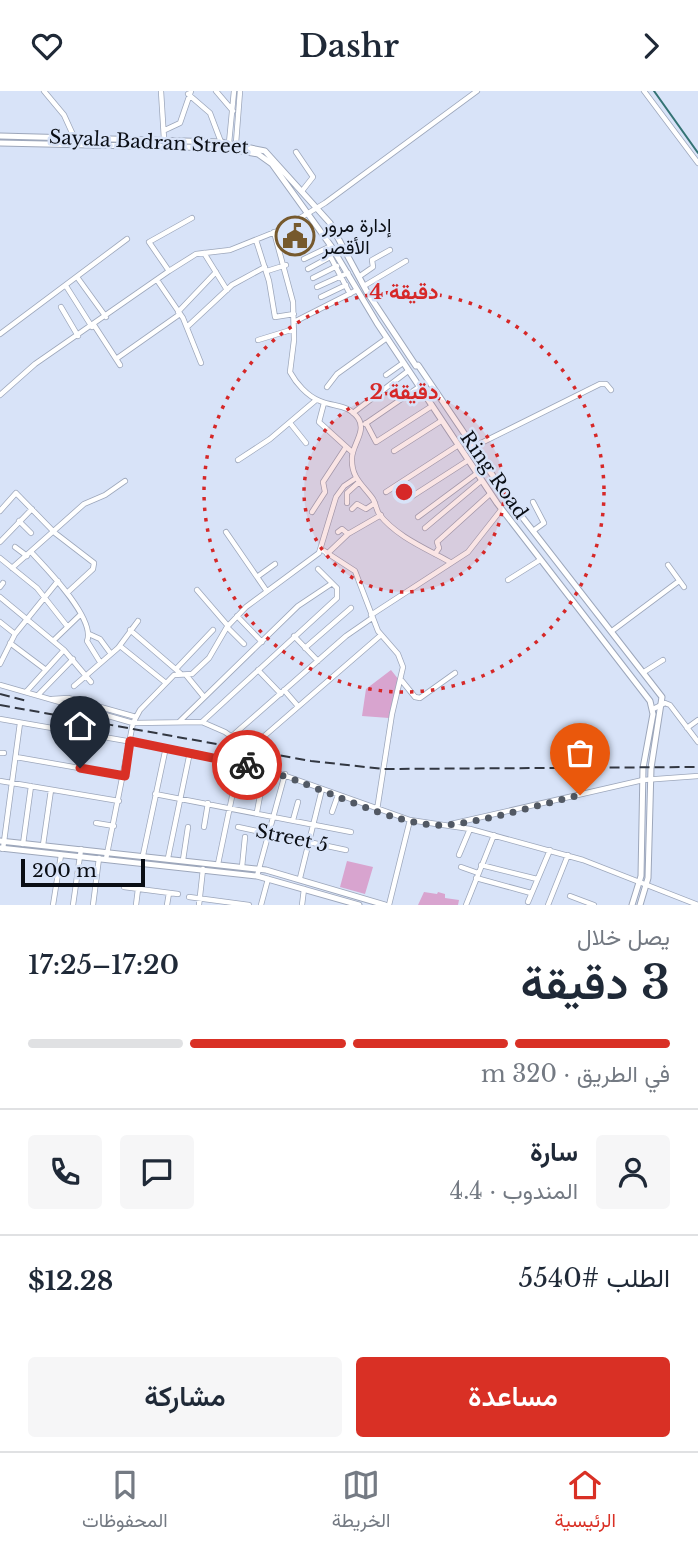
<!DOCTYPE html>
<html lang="ar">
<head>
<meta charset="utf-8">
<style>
  :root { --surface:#fff; --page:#f6f6f7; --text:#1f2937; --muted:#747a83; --line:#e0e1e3; --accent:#d93025 }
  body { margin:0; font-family:"Libre Baskerville",Vazirmatn,serif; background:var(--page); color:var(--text); direction:rtl; height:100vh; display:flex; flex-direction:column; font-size:26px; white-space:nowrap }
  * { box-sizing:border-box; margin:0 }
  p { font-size:23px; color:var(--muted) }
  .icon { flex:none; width:38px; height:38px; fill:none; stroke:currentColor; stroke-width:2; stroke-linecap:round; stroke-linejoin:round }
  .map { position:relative; height:814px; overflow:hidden; direction:ltr }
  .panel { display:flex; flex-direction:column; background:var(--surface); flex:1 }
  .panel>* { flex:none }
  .scale { position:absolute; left:21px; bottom:18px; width:124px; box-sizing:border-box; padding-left:7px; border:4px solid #0a0e15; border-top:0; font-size:19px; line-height:24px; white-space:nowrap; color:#0a0e15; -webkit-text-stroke:5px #d8e3f8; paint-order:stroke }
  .pin { position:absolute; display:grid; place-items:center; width:60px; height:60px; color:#fff; margin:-72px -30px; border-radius:50% 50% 50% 0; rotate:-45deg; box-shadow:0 0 7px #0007 }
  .pin .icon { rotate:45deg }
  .courier { position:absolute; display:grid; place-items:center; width:70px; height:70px; margin:-35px; border:5px solid #d93025; border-radius:50%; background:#fff; color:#222; box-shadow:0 2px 9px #0007 }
  .overview em { font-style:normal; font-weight:600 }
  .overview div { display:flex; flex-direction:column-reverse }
  .overview { display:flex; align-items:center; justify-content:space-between; height:119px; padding:0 28px }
  h1 { font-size:46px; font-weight:600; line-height:52px }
  .bar { display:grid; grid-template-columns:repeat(4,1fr); gap:10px 7px; align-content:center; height:84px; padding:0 28px }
  .bar i { height:9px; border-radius:5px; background:var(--line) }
  .bar .on { background:var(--accent) }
  .bar p { grid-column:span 4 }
  .line { display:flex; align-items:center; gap:18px; padding:0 28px; border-top:2px solid var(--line) }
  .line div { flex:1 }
  .round { display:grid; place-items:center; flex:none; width:74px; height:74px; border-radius:7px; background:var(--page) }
  .cta { display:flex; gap:14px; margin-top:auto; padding:14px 28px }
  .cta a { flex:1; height:80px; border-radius:7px; background:var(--accent); color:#fff; font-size:28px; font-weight:600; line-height:80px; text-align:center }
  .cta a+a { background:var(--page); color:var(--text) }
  header { display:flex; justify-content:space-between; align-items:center; height:91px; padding:0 28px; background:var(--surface); font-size:32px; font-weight:600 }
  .tab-bar { display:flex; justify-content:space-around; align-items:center; height:98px; border-top:2px solid var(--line); background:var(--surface); font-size:19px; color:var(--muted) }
  .tab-bar a { display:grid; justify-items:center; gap:4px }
  .tab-bar .on { color:var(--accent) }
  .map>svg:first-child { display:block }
  .green { fill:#d8a4cf }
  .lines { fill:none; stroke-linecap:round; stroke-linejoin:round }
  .stream { stroke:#347374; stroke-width:2 }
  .minor-casing { stroke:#9da7bb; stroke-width:6 }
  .major-casing { stroke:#9da7bb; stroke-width:7 }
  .minor { stroke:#fff; stroke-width:4.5 }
  .major { stroke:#fff; stroke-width:5 }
  .rail { stroke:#323741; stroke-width:2; stroke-dasharray:10 5; stroke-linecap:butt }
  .done { stroke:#525964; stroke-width:7; stroke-dasharray:0 12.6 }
  .route { stroke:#d93025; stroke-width:9 }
  .ring { fill:none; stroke:#d62828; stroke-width:3.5; stroke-dasharray:3.5 7 }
  .labels { text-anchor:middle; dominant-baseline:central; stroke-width:5; stroke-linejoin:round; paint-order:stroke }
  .street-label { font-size:19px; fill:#0a0e15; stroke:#d8e3f8 }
  .poi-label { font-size:19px; fill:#0a0e15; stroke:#d8e3f8; text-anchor:start }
  .centre { fill:#d62828; stroke:#d8e3f8; stroke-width:3.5 }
  .ring-label { font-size:21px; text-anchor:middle; font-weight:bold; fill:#d62828; stroke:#d8e3f8; stroke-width:5; stroke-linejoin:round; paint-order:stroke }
</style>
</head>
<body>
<header><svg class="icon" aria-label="forward" viewBox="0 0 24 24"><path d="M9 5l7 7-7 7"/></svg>Dashr<svg class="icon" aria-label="heart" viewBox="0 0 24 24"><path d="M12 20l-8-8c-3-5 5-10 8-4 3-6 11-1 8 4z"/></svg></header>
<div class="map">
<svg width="698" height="814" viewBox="0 0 698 814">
  <rect width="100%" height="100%" fill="#d8e3f8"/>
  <path class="green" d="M391,579l8,10 -10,38 -27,-2 4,-27z
    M347,770l26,6 -8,27 -25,-7z
    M424,801l13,2 1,-2 7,2v4l14,2 -1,5h-40z"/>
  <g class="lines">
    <path class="stream" d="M654,0l44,62"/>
    <defs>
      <path id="minor" d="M44,0l20,24 10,22
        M161,0l3,48
        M216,0l17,20
        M644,0l54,72
        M188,3l22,19 11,29
        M165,39l15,-7 11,-32
        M229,52l5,-52
        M236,52l4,-52
        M296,61l17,25 -11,14
        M274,141l19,70 1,38 -4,32c6,11 17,24 30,29 14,6 28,3 38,17 9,13 -6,27 -6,40 -1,20 11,27 21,41 3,5 3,10 6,15 18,23 46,34 71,48
        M256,149l13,41 6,36 19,-3
        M204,162l23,37
        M329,163l21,40
        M304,168l27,-13
        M308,178l22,-12
        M169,180l-20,-29 43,-24
        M267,180l19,-6
        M360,185l13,-9 -1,-7 18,-10
        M77,186l29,40
        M313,187l24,-12
        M157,189l26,38 18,45
        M66,195l26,41
        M364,195l42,-25
        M317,196l31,-14
        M321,206l25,-12
        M61,216l17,29
        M178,221l38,-40
        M294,231l63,-32
        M94,234l26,40
        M187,236l45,-42 33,-18
        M0,243l127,-95
        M258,249l36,-11
        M116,268l64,-45
        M386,284l17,-12
        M327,296l10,-13 50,-36
        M0,304l35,-31 134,-93 27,-17 34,-4 50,-20 45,-27 152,-112
        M324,312l-5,19 33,30
        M353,322l55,-42
        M290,332l16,20
        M366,332l10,19 56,-36
        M365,333l54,-37
        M473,356l127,-63h6l5,6
        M394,360l47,-30
        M238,369l32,-21 46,-39
        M386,401l71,-46
        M411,406l56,-36
        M533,411l11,21 -11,8
        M347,412v-10l11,-10
        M352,418l5,-5 9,5 9,-6
        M0,420l16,-18 39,40 39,30 -1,6 -26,24
        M312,421l13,-20 -2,-10 23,-35
        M418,426l58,-43
        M19,430l12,12
        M425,437l56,-47
        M226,441l40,58
        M338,441l4,-3 6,5
        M0,451l32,-33
        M15,456l12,9
        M321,458l34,22 23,60 20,23 5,13 -11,47 -15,96
        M31,461c15,16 65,67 56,89l13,21
        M327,463l21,-20 33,-19
        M435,463l4,-6 -2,-6 53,-48
        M0,467l37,30 30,38
        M668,474l16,22
        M12,477l72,-64 21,-9 20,-14
        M257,486l18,-13
        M508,489l32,-20
        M0,496l3,-4
        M197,499l31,36
        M0,506l64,53 27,32
        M371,524l97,-63 33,-42
        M237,525l25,26
        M0,531l15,12
        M227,536l17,17
        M130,539l50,43
        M612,540l67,-50
        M89,543l11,5 11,15
        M294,545l24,25
        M53,550l27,-26
        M10,552l36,27
        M120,555l46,37
        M305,557l46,-40
        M0,573l15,-30 43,-53
        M176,578l37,-39
        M258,579l23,24
        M644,581l19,-12
        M186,584l18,22
        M402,590l13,16 5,1 35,-25
        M0,594l133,38 69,-1 23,10 14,10 16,2 126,-109
        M74,595l44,-38 20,-27
        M284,599l13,15
        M26,601l38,-42
        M38,604l35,-36
        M52,608l16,-1 68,19
        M653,618l12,-6 5,2 28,37
        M0,628l190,33 82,19 138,49 60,9 113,31 115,45
        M179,631l119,-116 33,-22
        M202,631l135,-124v-10l-19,-19
        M687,637l11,-8
        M232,645l114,-100 26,-18
        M93,660l4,-16
        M0,662h4
        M16,666l109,19
        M0,690l119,20
        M155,703l196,38
        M257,721l8,-43
        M332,721l6,-17
        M293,729l5,-18
        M96,732l18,3
        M451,733l192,-44 55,-4
        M204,736l4,-24
        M238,736l108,23
        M23,753l8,-58
        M43,754l8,-55
        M3,758l17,-126
        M143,764l23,-108
        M459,764l11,-26
        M168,767l22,-106
        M106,768l27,-136 7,-13 34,-35 18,-1 17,-16 18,-31 19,-20 73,-54 17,-56 8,-11 12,-8
        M183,769l5,-33
        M218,773l21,-101
        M481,774l56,14
        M242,776l3,-30
        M461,776l17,6
        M257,785l28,-102
        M300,787l22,-89
        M476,787l55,15
        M124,796l54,7
        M570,805l24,9
        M189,806l60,8
        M528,811l22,-52
        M53,814l8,-50
        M73,814l8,-56
        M93,814l6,-47
        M136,814l2,-16
        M167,814l2,-12
        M199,814l4,-36
        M261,814l7,-26
        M302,814l2,-16
        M389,814l21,-85
        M466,814l28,-70
        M548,814l20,-50"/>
      <path id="major" d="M0,45l221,6 44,9 65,72 37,69 49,74 2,-1 94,139 150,193 -11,71 -3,110 -8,27
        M0,52l225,5 33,6 14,10 59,82 46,77 120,180 153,198 3,13 -10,54 -2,108 -9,29
        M0,750l266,29 119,35
        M0,757l257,28 102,29"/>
    </defs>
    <use href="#minor" class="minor-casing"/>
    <use href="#major" class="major-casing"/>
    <use href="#minor" class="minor"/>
    <use href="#major" class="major"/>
    <path class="rail" d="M0,603l27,7
      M0,614l311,56 73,8 314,-2"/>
  </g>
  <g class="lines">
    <path class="done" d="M247,674c57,12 149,65 201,60 44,-5 89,-20 132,-30"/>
    <path class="route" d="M80,677l45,8 5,-35 117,24"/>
  </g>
  <circle cx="404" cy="401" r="100" fill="#d62828" fill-opacity=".12"/>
  <g class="ring">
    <circle cx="404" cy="401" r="100"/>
    <circle cx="404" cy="401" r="200"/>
  </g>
  <defs>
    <symbol id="civic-ring" viewBox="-11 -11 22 22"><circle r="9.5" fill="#d8e3f8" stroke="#76592d" stroke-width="1.5"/><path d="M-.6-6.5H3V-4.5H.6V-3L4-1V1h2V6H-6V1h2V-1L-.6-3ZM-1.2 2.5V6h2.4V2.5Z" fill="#76592d"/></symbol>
  </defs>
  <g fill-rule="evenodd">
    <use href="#civic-ring" x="273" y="123" width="44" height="44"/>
  </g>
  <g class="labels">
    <g class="street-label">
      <text transform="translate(149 51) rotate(3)">Sayala Badran Street</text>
      <text transform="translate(494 384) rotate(55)">Ring Road</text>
      <text transform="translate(292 747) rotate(12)">Street 5</text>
    </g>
    <g class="poi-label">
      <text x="322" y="134">إدارة مرور<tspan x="322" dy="22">الأقصر</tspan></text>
    </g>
  </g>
  <circle cx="404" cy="401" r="10" class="centre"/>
  <g class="ring-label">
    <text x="404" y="208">4 دقيقة</text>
    <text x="404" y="308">2 دقيقة</text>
  </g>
</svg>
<div class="scale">200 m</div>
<div class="pin" style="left:580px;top:704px;background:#ea580c"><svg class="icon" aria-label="bag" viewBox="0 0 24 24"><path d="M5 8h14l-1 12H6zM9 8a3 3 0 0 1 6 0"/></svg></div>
<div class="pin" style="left:80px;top:677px;background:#1f2937"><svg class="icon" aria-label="home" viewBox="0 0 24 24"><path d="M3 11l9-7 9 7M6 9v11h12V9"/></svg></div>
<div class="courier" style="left:247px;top:674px"><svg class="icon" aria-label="bike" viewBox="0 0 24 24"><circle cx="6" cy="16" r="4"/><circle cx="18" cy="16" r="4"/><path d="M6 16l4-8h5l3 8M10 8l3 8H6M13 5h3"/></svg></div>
</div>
<section class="panel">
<div class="overview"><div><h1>3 دقيقة</h1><p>يصل خلال</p></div><em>17:20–17:25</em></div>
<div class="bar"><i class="on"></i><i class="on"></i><i class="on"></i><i></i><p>في الطريق · 320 m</p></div>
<div class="line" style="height:126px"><a class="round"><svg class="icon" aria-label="person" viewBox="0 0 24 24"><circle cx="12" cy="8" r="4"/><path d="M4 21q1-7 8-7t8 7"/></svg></a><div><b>سارة</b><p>المندوب · 4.4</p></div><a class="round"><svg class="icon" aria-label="chat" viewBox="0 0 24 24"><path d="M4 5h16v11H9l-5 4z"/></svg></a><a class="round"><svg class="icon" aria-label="phone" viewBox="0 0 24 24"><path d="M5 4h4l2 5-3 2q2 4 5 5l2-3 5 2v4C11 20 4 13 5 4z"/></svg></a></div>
<div class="line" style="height:91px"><div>الطلب #5540</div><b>$12.28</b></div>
<div class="cta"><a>مساعدة</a><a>مشاركة</a></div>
</section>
<nav class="tab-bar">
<a class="on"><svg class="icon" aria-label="home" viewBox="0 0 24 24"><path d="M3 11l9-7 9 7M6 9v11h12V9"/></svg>الرئيسية</a>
<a><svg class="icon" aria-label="map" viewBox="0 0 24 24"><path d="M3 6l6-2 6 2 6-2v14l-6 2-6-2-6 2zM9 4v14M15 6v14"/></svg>الخريطة</a>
<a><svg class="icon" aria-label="saved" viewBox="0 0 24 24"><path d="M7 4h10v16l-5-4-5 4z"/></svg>المحفوظات</a>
</nav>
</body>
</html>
